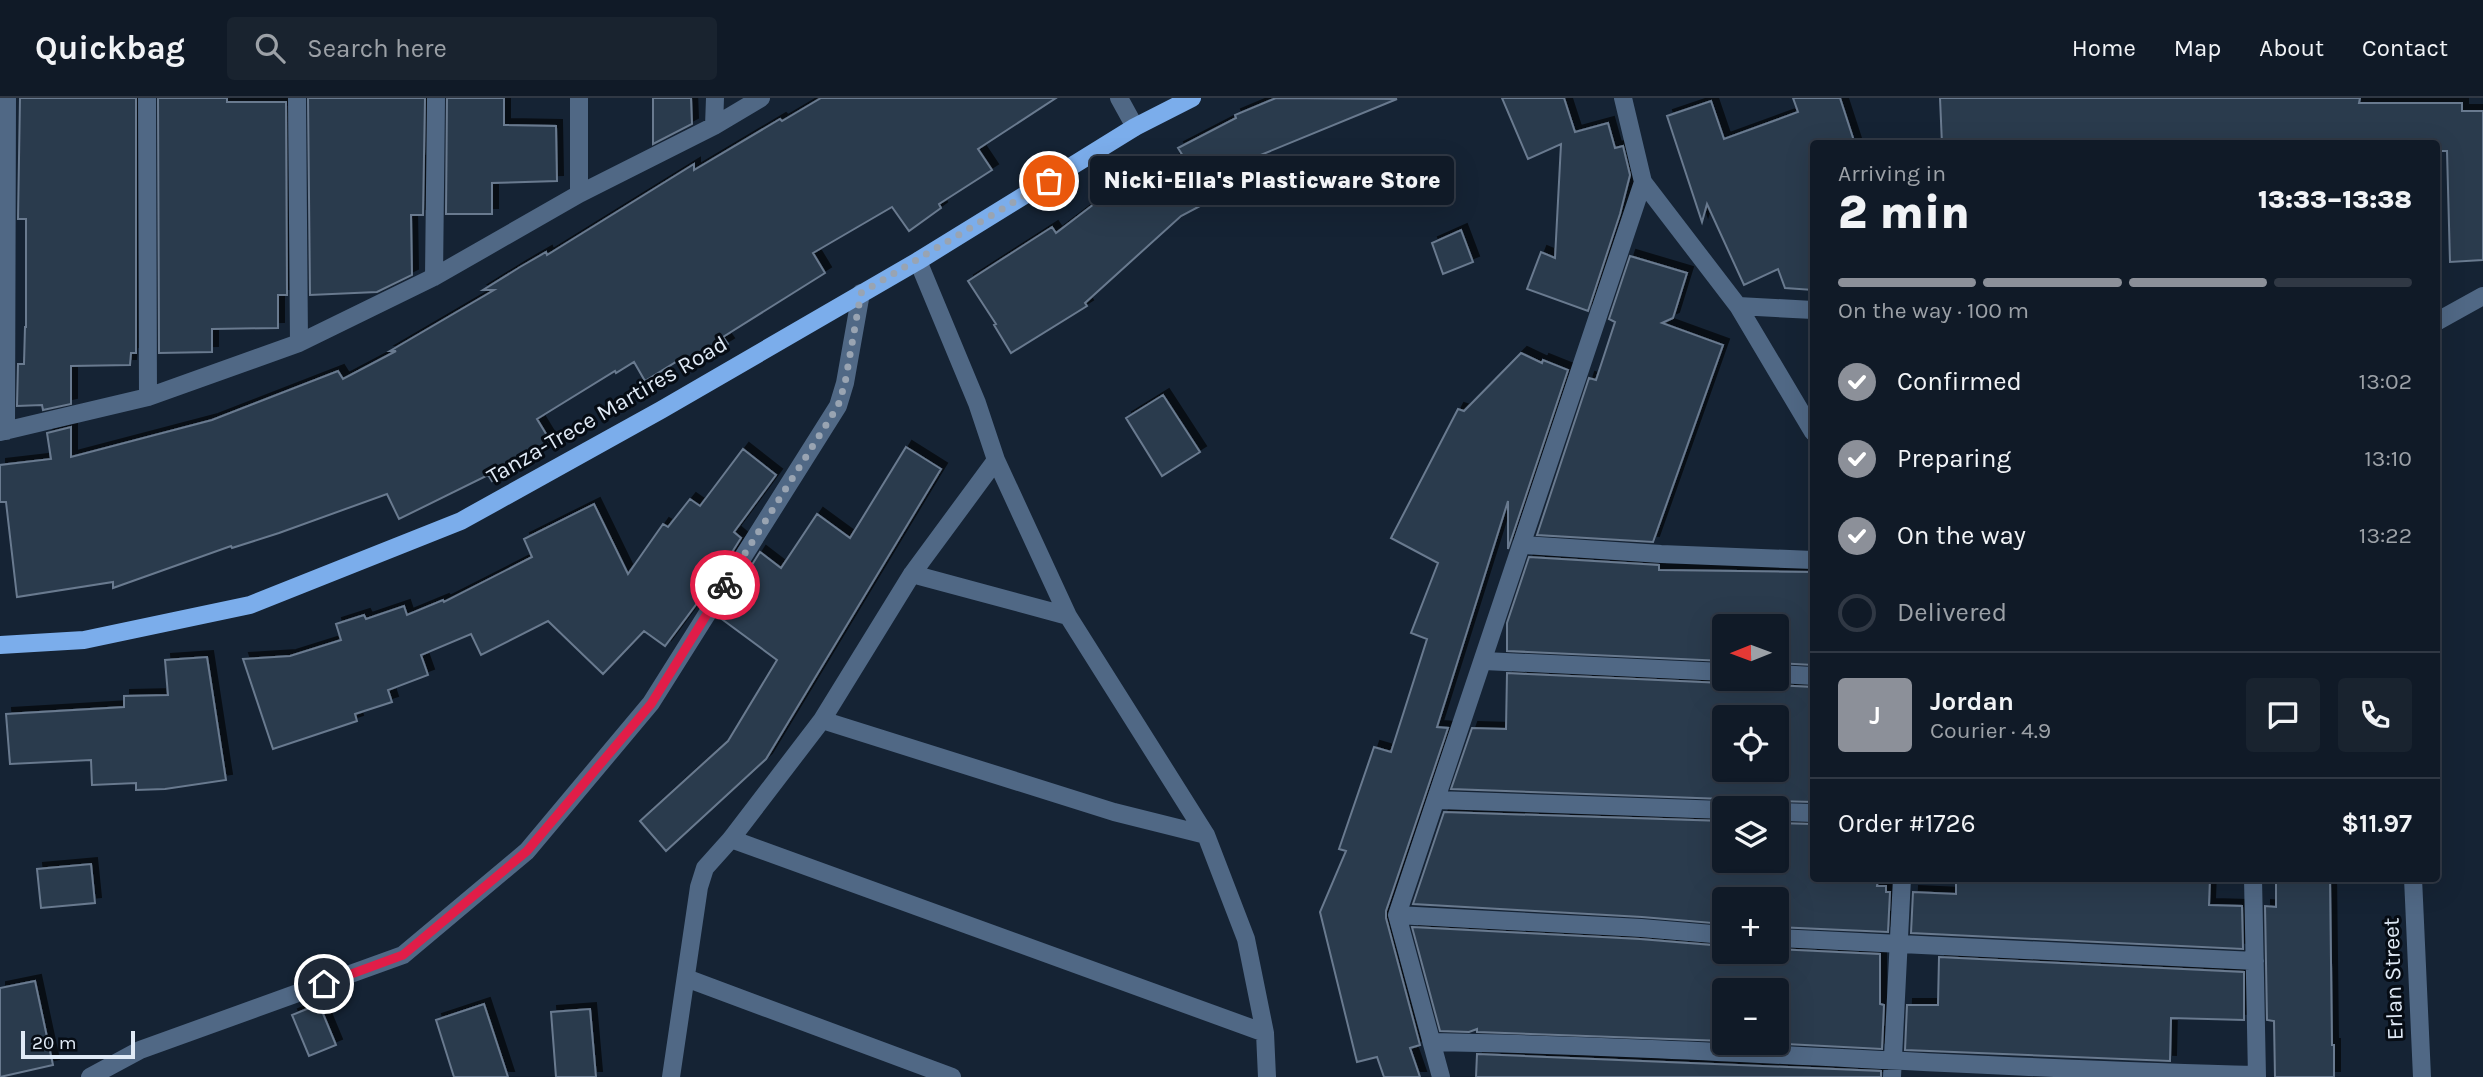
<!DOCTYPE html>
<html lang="en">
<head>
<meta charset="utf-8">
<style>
  :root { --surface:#101a27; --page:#19232f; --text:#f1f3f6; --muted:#9ca1a7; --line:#303844; --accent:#8c9099 }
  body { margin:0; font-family:Karla,sans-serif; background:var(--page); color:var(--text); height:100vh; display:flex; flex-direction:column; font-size:26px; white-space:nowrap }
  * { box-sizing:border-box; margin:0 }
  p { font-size:23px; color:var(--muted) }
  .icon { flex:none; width:38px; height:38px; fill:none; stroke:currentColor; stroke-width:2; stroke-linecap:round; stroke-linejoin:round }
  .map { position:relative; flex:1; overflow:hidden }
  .panel { position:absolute; left:1810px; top:42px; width:630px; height:742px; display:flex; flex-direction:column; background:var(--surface); border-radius:7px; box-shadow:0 7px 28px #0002,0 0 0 2px var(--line) }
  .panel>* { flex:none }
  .needle { width:46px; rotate:269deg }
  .fabs { position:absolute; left:1712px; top:516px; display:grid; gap:14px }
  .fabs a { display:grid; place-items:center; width:77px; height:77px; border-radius:7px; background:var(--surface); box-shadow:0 7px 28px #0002,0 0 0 2px var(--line); font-size:35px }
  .scale { position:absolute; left:21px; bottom:18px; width:114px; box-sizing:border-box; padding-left:7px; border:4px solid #e0eaf6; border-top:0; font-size:19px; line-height:24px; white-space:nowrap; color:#e0eaf6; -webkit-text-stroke:5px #060c14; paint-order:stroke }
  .pin { position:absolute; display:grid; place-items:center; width:60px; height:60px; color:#fff; margin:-30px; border:4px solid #fff; border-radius:50%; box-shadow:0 2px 7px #0007 }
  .courier { position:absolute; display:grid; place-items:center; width:70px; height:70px; margin:-35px; border:5px solid #e11d48; border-radius:50%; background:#fff; color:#222; box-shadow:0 2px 9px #0007 }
  .bubble { position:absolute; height:49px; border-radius:7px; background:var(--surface); box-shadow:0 7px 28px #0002,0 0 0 2px var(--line); font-size:23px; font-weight:800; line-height:49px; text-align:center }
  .summary em { font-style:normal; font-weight:800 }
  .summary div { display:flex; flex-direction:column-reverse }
  .summary { display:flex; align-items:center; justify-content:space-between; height:119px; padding:0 28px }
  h1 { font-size:46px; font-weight:800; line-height:52px }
  .bar { display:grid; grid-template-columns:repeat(4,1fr); gap:10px 7px; align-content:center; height:84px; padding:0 28px }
  .bar i { height:9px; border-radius:5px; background:var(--line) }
  .bar .selected { background:var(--accent) }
  .bar p { grid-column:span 4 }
  .line { display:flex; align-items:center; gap:18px; padding:0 28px; border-top:2px solid var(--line) }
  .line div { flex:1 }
  .round { display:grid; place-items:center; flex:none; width:74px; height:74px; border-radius:7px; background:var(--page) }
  ol { padding:0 28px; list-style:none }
  li { display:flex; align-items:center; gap:21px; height:77px }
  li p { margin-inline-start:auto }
  li .icon { padding:7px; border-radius:50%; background:var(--accent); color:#fff; stroke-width:4 }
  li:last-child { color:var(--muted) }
  li i { width:38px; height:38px; border:4px solid var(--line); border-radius:50% }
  header { display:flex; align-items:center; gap:42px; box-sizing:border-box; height:98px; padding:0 35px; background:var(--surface); border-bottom:2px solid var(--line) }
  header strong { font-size:33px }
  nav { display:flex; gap:38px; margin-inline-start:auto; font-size:24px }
  .search { width:490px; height:63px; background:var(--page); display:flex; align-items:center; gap:18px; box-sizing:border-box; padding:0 24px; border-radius:7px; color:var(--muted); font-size:26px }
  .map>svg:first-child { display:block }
  .building { fill:#2b3b4d; stroke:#697a8f; stroke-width:2; fill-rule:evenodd; filter:url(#shadow) }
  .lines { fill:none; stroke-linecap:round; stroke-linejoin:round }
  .minor { stroke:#506885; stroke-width:18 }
  .major { stroke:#7badeb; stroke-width:18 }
  .done { stroke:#99a4b2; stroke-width:7; stroke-dasharray:0 12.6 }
  .route { stroke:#e11d48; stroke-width:9 }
  .labels { text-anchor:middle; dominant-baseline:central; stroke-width:6; stroke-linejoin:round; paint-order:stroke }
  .street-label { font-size:23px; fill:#e0eaf6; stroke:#060c14 }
</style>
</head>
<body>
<header>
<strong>Quickbag</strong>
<div class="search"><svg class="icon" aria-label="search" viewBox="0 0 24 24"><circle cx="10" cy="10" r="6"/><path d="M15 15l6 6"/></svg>Search here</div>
<nav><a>Home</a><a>Map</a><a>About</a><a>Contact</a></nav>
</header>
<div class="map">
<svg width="2483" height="979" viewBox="0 0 2483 979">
  <defs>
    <filter id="shadow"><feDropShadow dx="6" dy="-6" stdDeviation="0" flood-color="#0009"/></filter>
  </defs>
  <rect width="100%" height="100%" fill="#152334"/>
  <path class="building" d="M20,0h116v255h-5l-1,12 -59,1v38l-28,6 -1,-5 -25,1 1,-42h6l1,-37h1v-108h-8z
    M158,0h69v4h59l1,193h-9v33l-66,1v23l-53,1z
    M308,0h117l-2,117h-12l1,60 -35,17 -67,3z
    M447,0h57v27l52,1 1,55 -65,2v31h-46z
    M653,0h38l1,26 -39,20z
    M821,0h235l-78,51 14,21 -53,34 2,4 -32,23 -17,-24 -79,46 12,20 -102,64 5,7 -38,23 -6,-10 -39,24 -11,-19 -18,11 -1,-2 -78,48 14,23 -59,39 -4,-6 -89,44 -12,-25 -108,39 -47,15 -1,-2 -118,42v-6l-96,15 -11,-95h-6v-37l51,-6 -4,-26 24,-6v30l141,-37 126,-49 5,8 53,-28h-6l104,-61h-11l37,-23 26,-15 1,3 147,-91v6l86,-51 2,2z
    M1276,0l121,1 -151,62 9,16 -74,39 -96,87 2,3 -76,47 -17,-28 2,-1 -28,-43 84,-54 4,6 55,-42 72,-35 -5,-8 58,-30 -1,-3z
    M1502,0h62l11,34 33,-9 7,25 8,-2 7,29 -10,39 -32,97 -61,-22 14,-37 14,6 6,-114 -33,15z
    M1793,0h47l15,46h-42v146l-28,-2 -7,-19 -34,16 -37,-81 -5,18 -35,-106 44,-15 13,38 74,-27z
    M1940,0h420l-1,5h103v8h21v149l-33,2 -3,-111h-11v-7h-494z
    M1461,132l12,32 -30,12 -11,-31z
    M1630,158l57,17 -14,45 -11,5 61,22 -70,197 -116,-7 52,-157 7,2 19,-58 -6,-3z
    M1521,255l21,10 1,-3 25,10 -60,179v-48l-71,226 11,1 -62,183v7l34,127 -10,3 10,29h-36l-7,-20 -20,5 -37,-150 26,-61 -7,-2 35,-102 17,5 36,-113 -16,-6 27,-70 -47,-25 67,-129 6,2z
    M1163,297l37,57 -38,24 -36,-58z
    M906,349l35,22 -175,290 -100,92 -26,-30 88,-80 49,-81 -58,-43 41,-65 21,16 36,-54 33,24z
    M743,351l33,26 -42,57 7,6 -41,65 -2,-1 -33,44 -21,-15 -41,43 -55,-53 -67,34 -10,-21 -50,21 7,20 -40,15 4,12 -37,12 2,7 -84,28 -30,-90 47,-3 51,-16 -5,-16 28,-9 2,4 38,-13 3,9 36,-15 1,2 88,-45 -8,-18 70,-35 34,70 35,-50 5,3 22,-28 10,7z
    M1529,459l130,8v5l154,2v93l-37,-2v-37h-52v35l-217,-10v-28z
    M207,559l19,123 -61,9 -29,1v-7l-44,2 -1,-25 -81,4 -4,-50 118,-7v-11l44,-1 -3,-35z
    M1507,575l216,10 10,-4h33l9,6 38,2v115l-37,-1 -6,1 -5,6h-30l-4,-7 -7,-2 -273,-10 21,-61 34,1zM1724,620h52v52h-52z
    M1444,714l280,9v40h52v-38l37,1v54h65l-1,8h9v6h4l-2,40 -112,-5v-27h-52v24l-82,-7 -229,-13z
    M91,766l4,39 -54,5 -4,-39z
    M1956,780h254l-1,27 33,1 1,43 -332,-16 2,-41 43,2z
    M2276,780h54l2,167h2v32h-59l-1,-56 -7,-1 -2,-114 11,1z
    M1412,829l228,12 84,7v6h52v-3l104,5v50l4,1 -2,44 -114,-6h8v-53h-52v51l-247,-9v-3l-8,3 -29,-1z
    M1939,859l305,15v48l-73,-2 -1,43 -265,-11 2,-45h31z
    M35,883l18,84 -53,12v-89z
    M319,906l17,41 -27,11 -17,-41z
    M484,906l24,73h-54l-18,-57z
    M590,911l6,68h-40l-5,-65z
    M1477,956l404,17v6h-405z"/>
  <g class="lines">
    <path class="minor" d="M147,0l1,299
      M297,0l2,245
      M1119,0l16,29
      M1623,0l20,84 95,124 75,126
      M714,28l1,-28
      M579,96v-96
      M918,163l59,142 19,57 72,156 138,219 40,104 19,94 2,44
      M434,179l2,-179
      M1738,208l75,4
      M2436,224l47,-26
      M6,333l1,-333
      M0,334l148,-35 151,-54 135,-66 145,-83 135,-68 47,-28
      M1523,447l138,9 152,6
      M912,476l156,42
      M1484,563l240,11
      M1776,576l37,2
      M822,622l292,92 92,23
      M1437,702l287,10
      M1776,714l37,1
      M731,741l534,194
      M2253,780l4,199
      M2413,780l9,199
      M1397,817l244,13 83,7
      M1776,840l479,23
      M686,880l266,99
      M1432,944c275,5 550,27 824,33
      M90,979l50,-27 263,-95 124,-104 124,-148 187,-297 7,-23 16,-90
      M671,979l28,-190 6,-19 26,-29 91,-119 90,-146 84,-114
      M1441,979l-44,-162 246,-733
      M1892,979l10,-199"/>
    <path class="major" d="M0,547l84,-5 166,-35 211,-84 200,-111 257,-149 217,-134 57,-29"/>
  </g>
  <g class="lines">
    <path class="done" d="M725,487l113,-179 7,-23 16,-90 188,-112"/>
    <path class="route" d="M324,886l79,-29 124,-104 124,-147 74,-119"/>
  </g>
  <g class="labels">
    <g class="street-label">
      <text transform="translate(607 312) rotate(-30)">Tanza-Trece Martires Road</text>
      <text transform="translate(2393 881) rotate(-92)">Erlan Street</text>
    </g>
  </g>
</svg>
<div class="fabs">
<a><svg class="needle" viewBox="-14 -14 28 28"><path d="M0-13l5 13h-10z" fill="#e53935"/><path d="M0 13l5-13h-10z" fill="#9ca1a7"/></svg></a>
<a><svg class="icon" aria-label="locate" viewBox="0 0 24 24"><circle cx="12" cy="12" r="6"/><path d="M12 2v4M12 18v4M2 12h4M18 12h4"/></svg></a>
<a><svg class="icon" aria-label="layers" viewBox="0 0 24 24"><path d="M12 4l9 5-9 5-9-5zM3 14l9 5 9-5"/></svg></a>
<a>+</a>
<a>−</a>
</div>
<div class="scale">20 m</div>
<div class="pin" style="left:1049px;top:83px;background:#ea580c"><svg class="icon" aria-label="bag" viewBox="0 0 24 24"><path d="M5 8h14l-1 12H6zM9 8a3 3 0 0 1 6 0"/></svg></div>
<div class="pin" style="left:324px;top:886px;background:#1f2937"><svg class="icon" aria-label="home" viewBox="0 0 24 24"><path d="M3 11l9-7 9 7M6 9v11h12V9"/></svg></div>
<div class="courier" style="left:725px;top:487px"><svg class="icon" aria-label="bike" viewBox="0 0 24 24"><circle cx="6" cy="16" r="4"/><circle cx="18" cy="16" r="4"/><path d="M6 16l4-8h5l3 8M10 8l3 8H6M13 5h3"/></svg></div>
<div class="bubble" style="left:1090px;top:58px;width:364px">Nicki-Ella's Plasticware Store</div>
<section class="panel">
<div class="summary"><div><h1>2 min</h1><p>Arriving in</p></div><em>13:33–13:38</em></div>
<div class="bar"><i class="selected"></i><i class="selected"></i><i class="selected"></i><i></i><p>On the way · 100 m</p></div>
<ol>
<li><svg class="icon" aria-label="check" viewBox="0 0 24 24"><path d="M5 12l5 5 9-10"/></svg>Confirmed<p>13:02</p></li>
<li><svg class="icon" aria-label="check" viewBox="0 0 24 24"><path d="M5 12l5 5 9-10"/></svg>Preparing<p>13:10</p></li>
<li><svg class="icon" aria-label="check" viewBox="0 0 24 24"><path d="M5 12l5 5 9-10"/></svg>On the way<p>13:22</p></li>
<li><i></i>Delivered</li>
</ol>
<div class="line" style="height:126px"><b class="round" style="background:var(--accent);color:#fff">J</b><div><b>Jordan</b><p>Courier · 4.9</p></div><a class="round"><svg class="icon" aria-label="chat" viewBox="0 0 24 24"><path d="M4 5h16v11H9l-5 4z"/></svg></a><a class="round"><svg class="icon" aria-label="phone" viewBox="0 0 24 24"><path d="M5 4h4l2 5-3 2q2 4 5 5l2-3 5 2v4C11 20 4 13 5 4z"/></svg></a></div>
<div class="line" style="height:91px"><div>Order #1726</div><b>$11.97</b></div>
</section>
</div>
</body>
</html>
